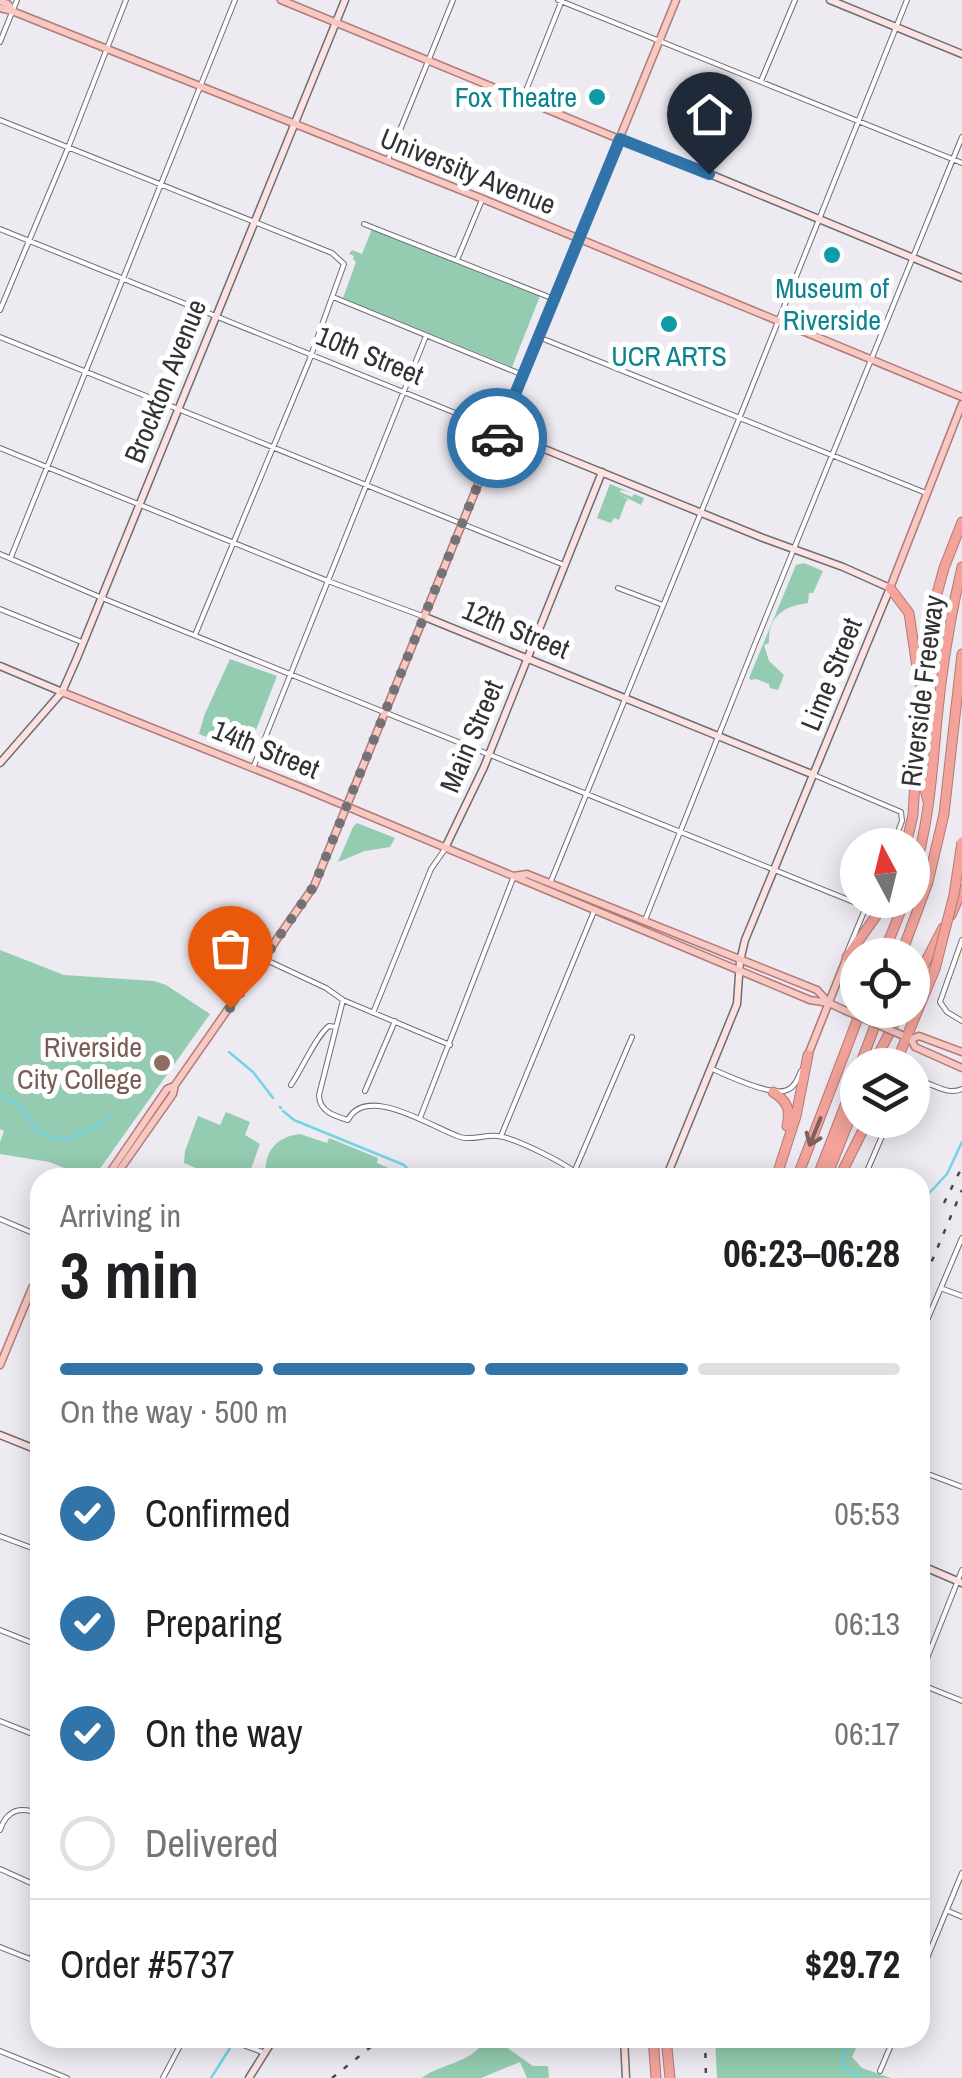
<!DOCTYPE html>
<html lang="en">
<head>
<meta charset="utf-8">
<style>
  :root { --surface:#fff; --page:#f2f2f2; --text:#202124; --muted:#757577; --line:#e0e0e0; --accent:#3174a9 }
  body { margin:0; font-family:"Archivo Narrow",sans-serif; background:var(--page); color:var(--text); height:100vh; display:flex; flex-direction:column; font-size:38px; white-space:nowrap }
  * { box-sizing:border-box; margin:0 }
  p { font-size:32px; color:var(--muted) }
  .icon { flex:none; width:55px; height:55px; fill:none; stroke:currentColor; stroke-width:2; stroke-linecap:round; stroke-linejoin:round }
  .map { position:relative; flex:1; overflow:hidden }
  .details { position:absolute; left:30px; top:1168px; width:900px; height:880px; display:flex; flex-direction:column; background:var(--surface); border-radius:30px; box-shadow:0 5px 25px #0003 }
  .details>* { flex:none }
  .needle { width:65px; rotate:353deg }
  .tools { position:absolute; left:840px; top:828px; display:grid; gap:20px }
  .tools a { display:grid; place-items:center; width:90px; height:90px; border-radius:50%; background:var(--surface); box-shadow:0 5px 25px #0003; font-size:50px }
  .pin { position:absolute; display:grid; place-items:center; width:85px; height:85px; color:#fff; margin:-102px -42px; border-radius:50% 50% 50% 0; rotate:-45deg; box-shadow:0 0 10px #0007 }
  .pin .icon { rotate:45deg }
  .courier { position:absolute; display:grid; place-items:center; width:100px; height:100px; margin:-50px; border:8px solid #3174a9; border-radius:50%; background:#fff; color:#222; box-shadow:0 2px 12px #0007 }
  .overview em { font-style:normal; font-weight:700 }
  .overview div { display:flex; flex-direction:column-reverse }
  .overview { display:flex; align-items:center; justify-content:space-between; height:170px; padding:0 30px }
  h1 { font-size:65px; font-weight:700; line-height:75px }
  .bar { display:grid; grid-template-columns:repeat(4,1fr); gap:15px 10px; align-content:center; height:120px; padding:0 30px }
  .bar i { height:12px; border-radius:8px; background:var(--line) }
  .bar .active { background:var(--accent) }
  .bar p { grid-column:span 4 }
  .line { display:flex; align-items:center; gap:25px; padding:0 30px; border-top:2px solid var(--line) }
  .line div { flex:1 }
  ol { padding:0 30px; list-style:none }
  li { display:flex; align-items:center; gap:30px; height:110px }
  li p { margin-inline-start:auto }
  li .icon { padding:10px; border-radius:50%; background:var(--accent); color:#fff; stroke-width:4 }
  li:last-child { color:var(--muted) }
  li i { width:55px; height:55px; border:5px solid var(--line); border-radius:50% }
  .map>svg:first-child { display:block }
  .green { fill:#94ccb1 }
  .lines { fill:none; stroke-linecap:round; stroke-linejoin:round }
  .stream { stroke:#73d4e4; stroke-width:2.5 }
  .street-casing { stroke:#6f6d73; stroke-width:6 }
  .secondary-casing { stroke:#6f6d73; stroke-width:9 }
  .primary-casing { stroke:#b07b77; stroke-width:9 }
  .highway-casing { stroke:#b07b77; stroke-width:11 }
  .street { stroke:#fff; stroke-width:4 }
  .secondary { stroke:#fce3e1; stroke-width:6 }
  .primary { stroke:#f8c8c3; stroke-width:6 }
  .highway { stroke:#f4a39b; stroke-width:9 }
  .rail { stroke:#49484b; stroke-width:2.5; stroke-dasharray:5 10; stroke-linecap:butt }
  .primary-bridge-casing { stroke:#b07b77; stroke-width:9; stroke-linecap:butt }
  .highway-bridge-casing { stroke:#b07b77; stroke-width:11; stroke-linecap:butt }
  .primary-bridge { stroke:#f8c8c3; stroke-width:6 }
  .highway-bridge { stroke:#f4a39b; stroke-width:9 }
  .oneway { stroke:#805f5d }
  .done { stroke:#737276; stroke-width:10; stroke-dasharray:0 18 }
  .route { stroke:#3174a9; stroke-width:12 }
  .culture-dot { fill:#0f9aa8; stroke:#fff; stroke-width:4 }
  .education-dot { fill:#8d6e63; stroke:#fff; stroke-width:4 }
  .labels { text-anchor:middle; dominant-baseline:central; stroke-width:10; stroke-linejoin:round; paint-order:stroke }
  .culture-label { font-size:28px; fill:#0d838f; stroke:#fff }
  .street-label { font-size:28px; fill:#323133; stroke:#fff }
  .education-label { font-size:28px; fill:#785e54; stroke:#fff; text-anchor:end }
</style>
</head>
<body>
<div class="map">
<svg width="962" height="2078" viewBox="0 0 962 2078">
  <rect width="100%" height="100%" fill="#edeaf1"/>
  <path class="green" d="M372,229l168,67 -28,71 -169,-69 13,-36 -3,-3 1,-3 -5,-2 3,-4 10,4z
    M610,484l22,9 -11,-3 -1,2 12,5 2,-3 10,4 -3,7 -22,-11 10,6 -3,1 -7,19 -5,-2 -3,5 -14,-5z
    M804,563l19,8 -10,22h-4l-1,10c-25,3 -40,14 -39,40l-5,2 5,16 15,14 -6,15 -8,-2 -1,-4 -13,-5 -5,1 -2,-2 47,-113z
    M230,659l47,17 -30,77 -48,-19 5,-18z
    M357,823l38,15 -5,9 -25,4 -27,11 15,-35z
    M0,950l64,25 90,6 12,4 44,29 -116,163h-6l-39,-15 -49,-8v-12l4,-11 -4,-2z
    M226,1112l24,10 -5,13 15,9 -12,33h-30l-34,-14 1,-12 13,-35 22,9z
    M300,1134l27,9 2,-5 49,20 -1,5 26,11v3h-137c-3,-24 9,-40 34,-43z
    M715,2038h146l-9,19 10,11 29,10h-174z
    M483,2042l23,5 27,19h15l1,12h-22l-7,-16 -39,16h-59c17,-14 50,-15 61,-36z"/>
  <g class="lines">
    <path class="stream" d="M229,1052l24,20 20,26
      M0,1096l22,11 14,22 20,10h14l40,-21
      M280,1107l1,1
      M283,1111l11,9 110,45 12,13
      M920,1203l27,-29 15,-32
      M850,2038l-8,20 2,9 16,11
      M211,2078l19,-30"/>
    <defs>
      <path id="street" d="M558,0l404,163
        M0,42l17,-42
        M761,81l34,-81
        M523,98l39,-98
        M0,120l332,133 12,11 -35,97 -114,274
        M387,162l66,-162
        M364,224l190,75
        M0,229l500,202
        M457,260l25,-60
        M333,297l190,78
        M0,310l68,-162 58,-148
        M0,337l564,228
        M541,338l385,155
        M0,448l328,133 97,36
        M0,554l102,44 764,309
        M11,557l224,-557
        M618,588l45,17
        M0,609l84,34
        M253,768l173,-432
        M814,775l87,37 1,9 -9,24
        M551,881l188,-462 168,-419
        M645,920l110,-276 207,-507
        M962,940l-22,62 7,10 15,9
        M848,950l18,-43 5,-7
        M264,959l62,29 17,12 107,45
        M343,1000l-24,95c0,16 15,21 29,25 18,-37 85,8 112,17 13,4 25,-3 38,-1 17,2 73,29 83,42
        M373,1013l58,-144 14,-20
        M710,1068c16,7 62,29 77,22 8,-3 11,-12 14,-19
        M912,1081c19,-2 32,16 50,8
        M291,1085c11,-16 25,-49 38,-59l7,1
        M365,1091l30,-70
        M420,1118l94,-242
        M501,1136l94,-227
        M575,1170l57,-133
        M757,1178l1,-4
        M864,1178l25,-58
        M0,1219l40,17
        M943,1289l19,7
        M920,1337l42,-99
        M920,1471l42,16
        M0,1536l40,15
        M0,1630l40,16
        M920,1676l42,-106
        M920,1684l42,17
        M0,1721l40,16
        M0,1830c7,-21 21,-24 40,-16
        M0,1869l40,18
        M948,1911l14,6
        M0,1947l40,16
        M31,1959l9,-22
        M920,1975l42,-102
        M224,2038l41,15
        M0,2051l67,27
        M880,2071l14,-33
        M163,2078l21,-40"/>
      <path id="secondary" d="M830,0l132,54
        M619,139l59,22 284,117
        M500,431l263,107 80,29 47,21 -145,352 -5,21 -3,43 -71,174
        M425,617l389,158
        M0,666l62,26
        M0,763l62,-71 15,-34 268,-658
        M445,848l39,-81 118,-295
        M0,1435l40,16
        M920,1565l42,18
        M624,2038l2,40
        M249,2078l25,-40"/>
      <path id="primary" d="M281,0l338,139
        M0,1l8,3 4,6
        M0,8l12,3 471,188 479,198
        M890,588l72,-184
        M62,692l243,97 505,211 19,3 15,7
        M514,876l13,-2 290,116 11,12
        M897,1033l14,6 8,-3 43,16
        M911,1039l4,8 47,21
        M808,1055l39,-98
        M106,1178l61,-89 7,-3
        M114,1178l59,-84 2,-9 139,-199 362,-886
        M0,1365l32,-77 8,-12"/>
      <path id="highway" d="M890,588l19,25 10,68
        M930,619l14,-51 18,-46
        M922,712v66l6,23
        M912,879c17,-53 20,-105 25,-160 5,-51 13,-102 25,-152
        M951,915l11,-25
        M883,955l22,-55
        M901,955l27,-73 16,-68 18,-160
        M847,957l29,-41 8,-16
        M912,988l31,-60
        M860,1065l21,-55
        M873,1065l28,-55
        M895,1065l40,-96
        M773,1092c14,9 18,17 14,34
        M821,1176l10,-10 27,-68
        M776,1178l20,-62 12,-61
        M797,1178l64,-168
        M817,1178l41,-106
        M839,1178l29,-58
        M653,2038l3,40
        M666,2038l4,40"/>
    </defs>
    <use href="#street" class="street-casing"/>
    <use href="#secondary" class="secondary-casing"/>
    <use href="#primary" class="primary-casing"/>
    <use href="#highway" class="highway-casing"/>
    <use href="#street" class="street"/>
    <use href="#secondary" class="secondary"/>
    <use href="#primary" class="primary"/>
    <use href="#highway" class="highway"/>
    <path class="rail" d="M944,1203l18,-36
      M920,1289l42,-99
      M705,2038l1,40
      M332,2078l50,-40"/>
    <defs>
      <path id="primary-bridge" d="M844,1010l53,23"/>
      <path id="highway-bridge" d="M906,845l7,-30 8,-139 9,-57
        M935,969l19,-74 8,-53"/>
    </defs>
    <use href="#primary-bridge" class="primary-bridge-casing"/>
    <use href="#highway-bridge" class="highway-bridge-casing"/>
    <use href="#primary-bridge" class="primary-bridge"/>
    <use href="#highway-bridge" class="highway-bridge"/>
  </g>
  <defs><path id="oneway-shaft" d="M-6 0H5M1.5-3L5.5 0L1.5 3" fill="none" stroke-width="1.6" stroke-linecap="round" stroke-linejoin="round" transform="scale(2.5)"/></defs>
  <use class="oneway" href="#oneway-shaft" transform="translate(815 1132) rotate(112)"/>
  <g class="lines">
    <path class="done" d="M230,1008l84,-122 183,-448"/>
    <path class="route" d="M497,438l123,-299 89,35"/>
  </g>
  <g class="culture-dot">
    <circle cx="597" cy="97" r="10"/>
    <circle cx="832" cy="255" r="10"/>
    <circle cx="669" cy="324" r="10"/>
  </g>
  <circle class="education-dot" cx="162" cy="1063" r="10"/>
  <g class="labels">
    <g class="culture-label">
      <text x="577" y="97" text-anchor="end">Fox Theatre</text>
      <text x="832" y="288">Museum of<tspan x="832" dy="32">Riverside</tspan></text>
      <text x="669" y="356">UCR ARTS</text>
    </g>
    <g class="street-label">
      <text transform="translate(468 171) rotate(22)">University Avenue</text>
      <text transform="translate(370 355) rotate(22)">10th Street</text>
      <text transform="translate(165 381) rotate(-68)">Brockton Avenue</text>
      <text transform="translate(516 629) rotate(22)">12th Street</text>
      <text transform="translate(831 674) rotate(-68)">Lime Street</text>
      <text transform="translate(922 691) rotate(-83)">Riverside Freeway</text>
      <text transform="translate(471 736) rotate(-67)">Main Street</text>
      <text transform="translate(266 749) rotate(22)">14th Street</text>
    </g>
    <g class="education-label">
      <text x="142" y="1047">Riverside<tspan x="142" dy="32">City College</tspan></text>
    </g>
  </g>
</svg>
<div class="tools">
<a><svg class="needle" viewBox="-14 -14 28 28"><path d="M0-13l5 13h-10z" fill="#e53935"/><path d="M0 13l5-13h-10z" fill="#757577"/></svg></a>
<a><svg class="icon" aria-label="locate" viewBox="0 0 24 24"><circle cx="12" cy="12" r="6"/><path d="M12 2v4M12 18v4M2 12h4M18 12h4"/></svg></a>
<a><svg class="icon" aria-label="layers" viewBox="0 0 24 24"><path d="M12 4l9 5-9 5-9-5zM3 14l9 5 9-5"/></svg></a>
</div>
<div class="pin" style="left:230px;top:1008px;background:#ea580c"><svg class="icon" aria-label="bag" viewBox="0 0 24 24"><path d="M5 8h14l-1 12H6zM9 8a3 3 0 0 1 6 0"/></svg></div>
<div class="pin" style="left:709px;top:174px;background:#1f2937"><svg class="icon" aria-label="home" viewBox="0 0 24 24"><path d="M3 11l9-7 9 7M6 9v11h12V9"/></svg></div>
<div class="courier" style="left:497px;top:438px"><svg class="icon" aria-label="car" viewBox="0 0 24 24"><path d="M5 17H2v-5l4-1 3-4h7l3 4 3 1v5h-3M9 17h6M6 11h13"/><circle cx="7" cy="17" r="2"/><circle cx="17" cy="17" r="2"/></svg></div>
<section class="details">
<div class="overview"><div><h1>3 min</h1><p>Arriving in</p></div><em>06:23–06:28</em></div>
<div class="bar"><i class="active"></i><i class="active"></i><i class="active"></i><i></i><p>On the way · 500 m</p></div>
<ol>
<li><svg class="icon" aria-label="check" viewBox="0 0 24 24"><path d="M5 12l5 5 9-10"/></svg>Confirmed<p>05:53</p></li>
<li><svg class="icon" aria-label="check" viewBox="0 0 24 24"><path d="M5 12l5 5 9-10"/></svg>Preparing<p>06:13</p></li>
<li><svg class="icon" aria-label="check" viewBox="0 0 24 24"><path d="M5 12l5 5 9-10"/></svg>On the way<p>06:17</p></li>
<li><i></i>Delivered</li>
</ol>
<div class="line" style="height:130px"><div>Order #5737</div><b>$29.72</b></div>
</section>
</div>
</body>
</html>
